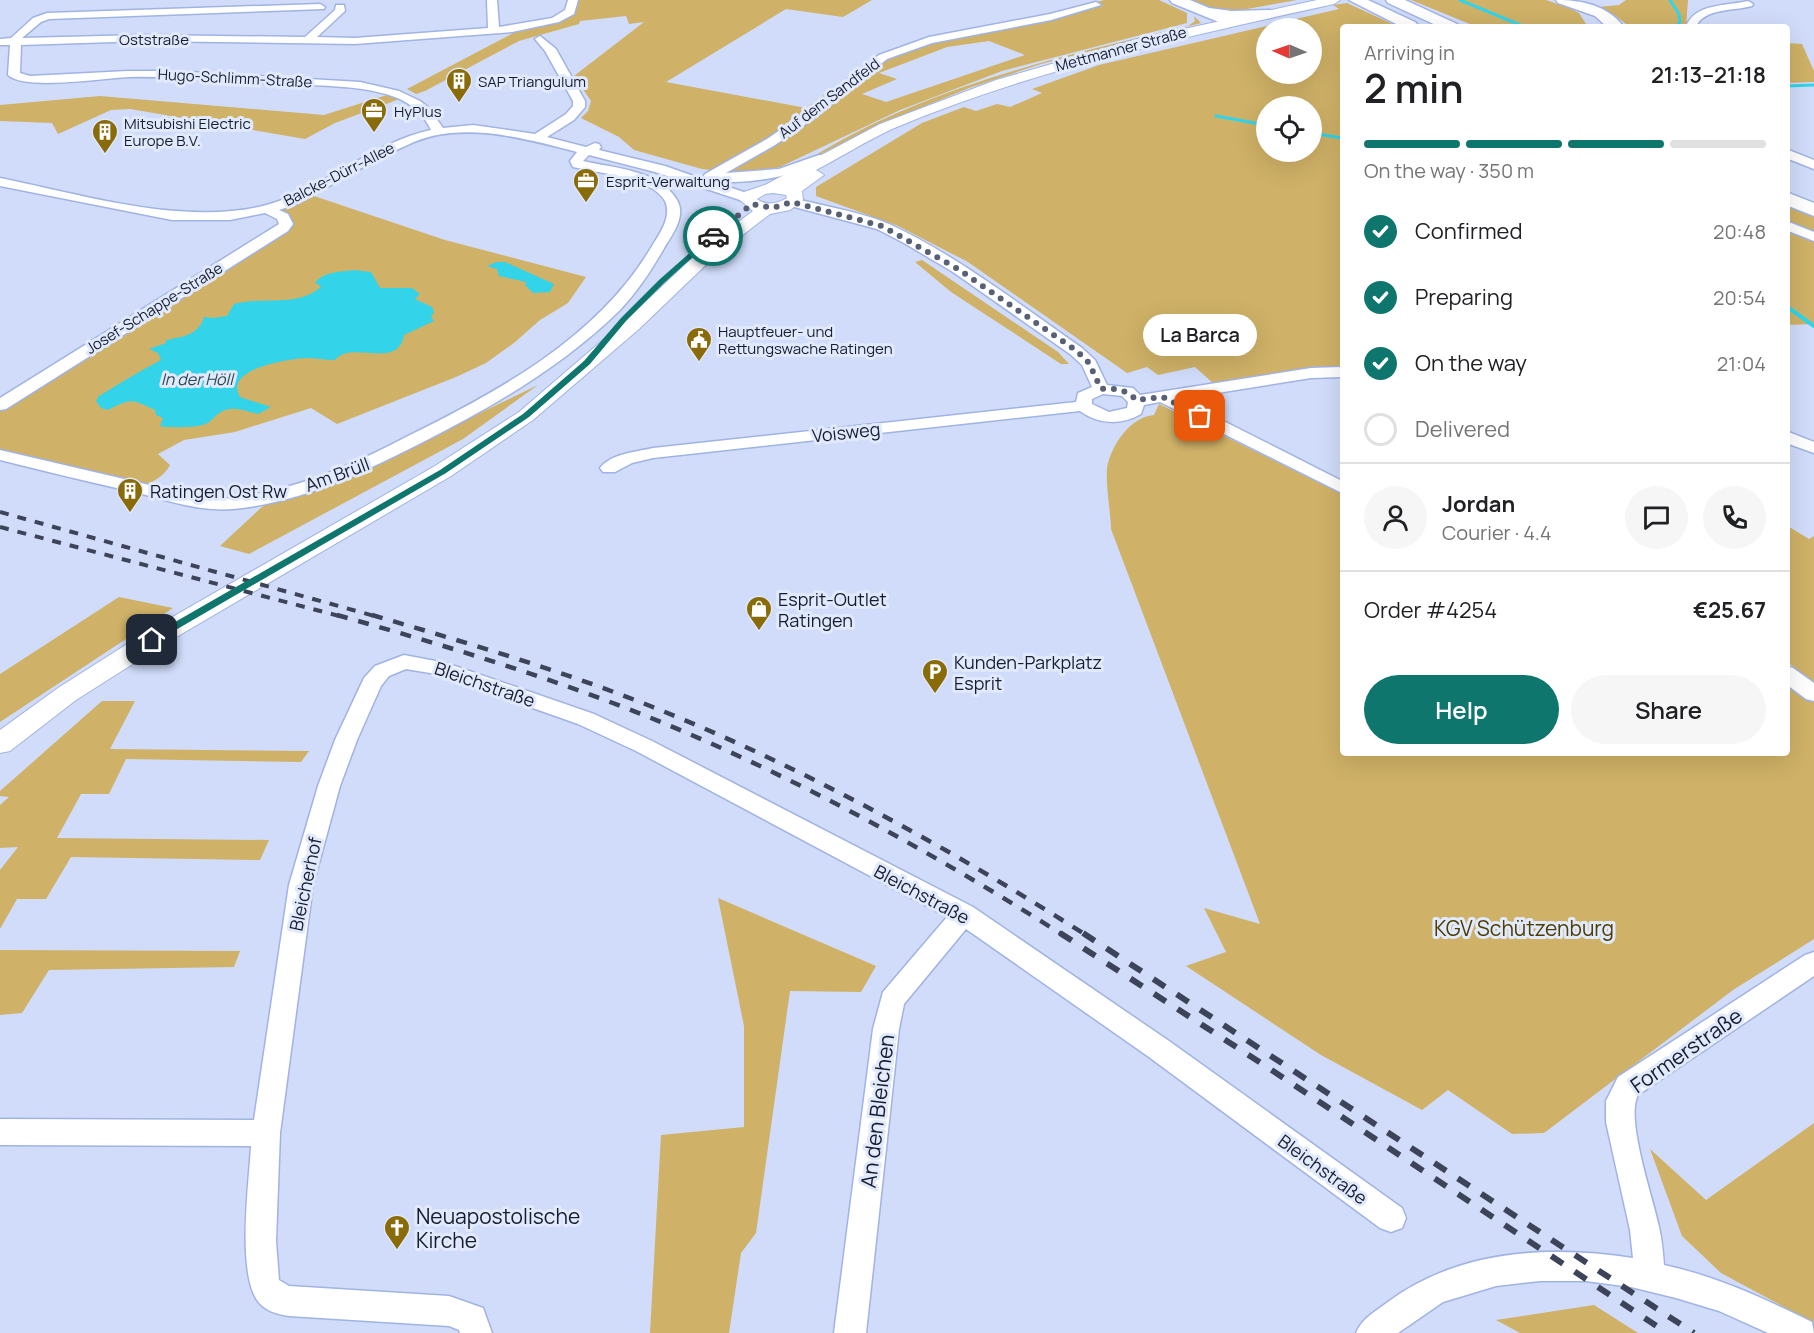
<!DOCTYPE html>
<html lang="en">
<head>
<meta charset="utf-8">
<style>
  :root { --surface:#fff; --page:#f6f6f6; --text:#202124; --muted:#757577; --line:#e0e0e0; --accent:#0f766e }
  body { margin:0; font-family:Manrope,sans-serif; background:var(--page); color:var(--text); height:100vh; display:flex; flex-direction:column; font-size:22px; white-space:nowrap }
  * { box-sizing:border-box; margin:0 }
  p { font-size:20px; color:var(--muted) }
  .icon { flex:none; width:33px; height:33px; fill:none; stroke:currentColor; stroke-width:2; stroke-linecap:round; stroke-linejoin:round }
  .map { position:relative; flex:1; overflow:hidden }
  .panel { position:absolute; left:1340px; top:24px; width:450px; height:732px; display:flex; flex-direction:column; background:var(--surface); border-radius:6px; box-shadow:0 6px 24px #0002 }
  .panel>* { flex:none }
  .needle { width:39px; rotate:272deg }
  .tools { position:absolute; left:1256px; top:18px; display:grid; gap:12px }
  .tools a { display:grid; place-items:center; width:66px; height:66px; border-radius:50%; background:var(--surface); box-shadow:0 6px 24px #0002; font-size:30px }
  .pin { position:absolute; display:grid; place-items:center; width:51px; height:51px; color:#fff; margin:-26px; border-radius:12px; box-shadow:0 3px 9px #0006 }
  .courier { position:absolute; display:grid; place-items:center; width:60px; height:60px; margin:-30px; border:4px solid #0f766e; border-radius:50%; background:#fff; color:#222; box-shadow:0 2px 8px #0007 }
  .bubble { position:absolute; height:42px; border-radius:21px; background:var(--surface); box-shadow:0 6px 24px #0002; font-size:20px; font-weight:600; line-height:42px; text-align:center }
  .head em { font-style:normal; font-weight:600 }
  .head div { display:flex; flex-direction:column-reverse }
  .head { display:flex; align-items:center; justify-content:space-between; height:102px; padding:0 24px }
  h1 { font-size:39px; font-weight:600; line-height:45px }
  .bar { display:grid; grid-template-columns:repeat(4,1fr); gap:9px 6px; align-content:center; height:72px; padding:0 24px }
  .bar i { height:8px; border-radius:4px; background:var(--line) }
  .bar .current { background:var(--accent) }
  .bar p { grid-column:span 4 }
  .line { display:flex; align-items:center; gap:15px; padding:0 24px; border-top:2px solid var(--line) }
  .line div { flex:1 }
  .round { display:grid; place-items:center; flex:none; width:63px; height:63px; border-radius:32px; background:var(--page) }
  ol { padding:0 24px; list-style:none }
  li { display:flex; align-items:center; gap:18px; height:66px }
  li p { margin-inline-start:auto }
  li .icon { padding:6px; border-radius:50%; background:var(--accent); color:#fff; stroke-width:4 }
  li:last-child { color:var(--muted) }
  li i { width:33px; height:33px; border:3px solid var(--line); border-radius:50% }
  .button { display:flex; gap:12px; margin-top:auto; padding:12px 24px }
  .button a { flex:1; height:69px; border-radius:36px; background:var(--accent); color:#fff; font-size:24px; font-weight:600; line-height:69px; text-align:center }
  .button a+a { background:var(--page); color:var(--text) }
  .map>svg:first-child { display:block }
  .green { fill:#cfb167; fill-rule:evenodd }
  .water { fill:#33d4e9 }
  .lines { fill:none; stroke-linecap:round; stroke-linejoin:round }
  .stream-far1 { stroke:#33d4e9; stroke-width:3 }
  .stream { stroke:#33d4e9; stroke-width:4 }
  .minor-casing { stroke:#a0b3e3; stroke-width:3 }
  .major-casing { stroke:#a0b3e3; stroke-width:2 }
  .highway-casing { stroke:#a0b3e3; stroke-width:3 }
  .minor { fill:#fff; fill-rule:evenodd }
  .major { fill:#fff; fill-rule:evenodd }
  .highway { fill:#fff; fill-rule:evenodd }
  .rail-far2 { stroke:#3d4459; stroke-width:4; stroke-dasharray:9 9; stroke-linecap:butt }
  .rail-far1 { stroke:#3d4459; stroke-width:4.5; stroke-dasharray:11 11; stroke-linecap:butt }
  .rail { stroke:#3d4459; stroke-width:6; stroke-dasharray:14 14; stroke-linecap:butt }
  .route { fill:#0f766e }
  .done { stroke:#586076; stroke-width:6; stroke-dasharray:0 10.8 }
  .labels { text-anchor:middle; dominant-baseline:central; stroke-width:6; stroke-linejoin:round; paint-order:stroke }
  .far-street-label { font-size:15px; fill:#171d2f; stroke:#e1e9fd }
  .far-poi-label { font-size:15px; fill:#171d2f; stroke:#e1e9fd; text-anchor:start }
  .far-water-label { font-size:16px; font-style:italic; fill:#28484d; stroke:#e1e9fd }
  .street-label { font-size:18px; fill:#171d2f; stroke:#e1e9fd }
  .poi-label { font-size:18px; fill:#171d2f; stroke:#e1e9fd; text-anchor:start }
  .near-park-label { font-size:21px; fill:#4f3c00; stroke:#e1e9fd }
  .near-street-label { font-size:21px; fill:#171d2f; stroke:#e1e9fd }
  .near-poi-label { font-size:21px; fill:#171d2f; stroke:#e1e9fd; text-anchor:start }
</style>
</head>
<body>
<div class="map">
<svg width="1814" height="1333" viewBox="0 0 1814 1333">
  <rect width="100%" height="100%" fill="#d0dcfa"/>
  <path class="green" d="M573,0h299l-29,17 -57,-8 -120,73 140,26 71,-51 46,-18 123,-23 58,-16h55l28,13v10l-185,48 -102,39 -120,57 -20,5 -27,1 -31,-4 -68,-19 -15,-13 -38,-19 7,-7 3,-10 -17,-25 70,-54 -15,2 -3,-8 -46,5 -1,3 -60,17 -94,50 -9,3 -9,-5 110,-58 44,-11zM989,41l36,14 -139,47 -24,-8 35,-15 -18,-6 68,-26z
    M1182,0h115l-61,11 -26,-1z
    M1411,0h135l23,8 10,5 7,11 -3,3h-106z
    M1626,0h62l-2,27h-56l-17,-13 -15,-7 21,-2z
    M1347,3l52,24h-57v342l-40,1 -88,14 -19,-17 -37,8 -11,-8 -20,6 -159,-111 -70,-36 -82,-30v-9l106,-64 42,-16 12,4 21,-7 13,3 32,-14 -10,-4 67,-24 240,-56 -6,-4zM1266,28h45v46h-45zM1266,106h45v46h-45z
    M1194,16l7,7 -160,41 -72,24 -83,34 -78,38c112,-71 252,-104 380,-134l7,-5z
    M1787,43l15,1 12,27v11l-27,1z
    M390,94l12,4 -67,25 -30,16 -175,-30 -19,1 -53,24 -6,-11 -52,-2v-16l100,-9 224,19z
    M308,194l137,46 141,37 -18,26 -28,17 -26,23 -28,20 -30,14 -119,47 -26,-16 -76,24 -51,8 -26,14 12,11c-6,12 -18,17 -30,23l-140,-33v-50l286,-181 -19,-15z
    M1786,205l28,12v107l-27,1z
    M922,260l136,92 11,12h-8l-110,-72 -36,-30z
    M538,385l-75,54 -214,115 -29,-8 44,-41 91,-32z
    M1159,404l183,90v259h444l1,-72 27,19v239l-81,51 -189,143 -32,1 -64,-44 -26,20 -101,-55 -135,-89 40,-14 -22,-44 56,16 -149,-395c0,-14 -7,-54 -3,-66 6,-21 23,-46 46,-48z
    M1786,525l23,14 5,-3v147l-27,-21z
    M119,597l54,11 -173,114v-48z
    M102,701h33l-25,48 199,2 -8,11 -175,-3 -17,35h-28l-24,44 212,2 -9,20 -189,-3 -25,42h-29l-17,30v-59l18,-23 -18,1v-43l9,-8 -9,-1v-5z
    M718,898l158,68 -15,26 -71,-1 -34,242 -15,20 -12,80h-79l11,-198 83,-8v-101z
    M0,950l240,1 -6,16 -185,3 -27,43 -22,2z
    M1814,1123v200l-93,-50 -39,-37 -32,-87 56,51z
    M1594,1305l44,28h-118l-24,-13z"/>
  <path class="water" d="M497,262h8l49,22 -4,8 -17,1 -8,-8 1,-3 -27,-6 -2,-7 -10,-3z
    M354,270l17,2 9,16h32l8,6 -5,5 17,8 2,5 -3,5 3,4 -30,14c-6,36 -53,4 -69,25 -10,0 -20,-2 -29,-2 -19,1 -83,11 -66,39l31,10 -13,7c-13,-3 -27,-10 -40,0 -5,4 -8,9 -15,11 -12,3 -26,2 -38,2l-5,-1 3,-8 -7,-3 -1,-5c-25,-11 -22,-12 -47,0l-7,-2 -5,-7 3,-5c21,-13 41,-25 62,-36l-3,-7 -9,-4 17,-6v-3c16,-3 33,-5 38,-23l9,1 14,-2 7,-12c29,-8 62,4 87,-17l-6,-5c11,-11 24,-10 39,-12z"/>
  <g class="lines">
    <path class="stream-far1" d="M1460,0l65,27
      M1670,0l9,14 1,8 -5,5
      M1786,86l28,-1
      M1216,116l50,9
      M1311,133l31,5"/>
    <path class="stream" d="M1786,306l28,20"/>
    <defs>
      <path id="minor" d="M487,0h10l2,27 53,-9 13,-8 3,-10h10l-4,14 -15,8 -47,10 -157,12 -211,-3 -123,4 -1,28 10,3 98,-5h44l188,11 39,9 21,10 9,7 14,20 30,-3 62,9 31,-20 7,-8v-5l-28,-50 -10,-12 5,-3 16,13 29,52v6l-11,13 -27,17 39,10 9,-4 4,1 2,3 -2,3 66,16 40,14 -2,-3 2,-3 62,-35 38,-26 74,-58 50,-18 121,-23 46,-12 5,3 -50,15 -119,23 -45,16 -74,60 -38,26 -49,28 53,-4 40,-14 5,1 1,3 -1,3c-36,15 -78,24 -117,18l46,15 2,3 -2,3h-10l-88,-29 -66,-17 -6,6c30,7 77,9 94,39 10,17 -6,36 -14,50 -12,21 -26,42 -43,60 -57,56 -126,96 -197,132 -59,30 -123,61 -190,67 -34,3 -66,-9 -99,-17 -45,-10 -89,-21 -134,-32v-10c47,11 94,22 141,33 21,5 45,14 66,15 18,2 37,-1 54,-5 52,-10 101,-33 147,-57 91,-45 187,-97 241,-185 8,-14 24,-33 16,-50 -13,-24 -68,-28 -92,-34l-3,-6 7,-9c-50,-13 -113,-31 -163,-10 -40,17 -79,41 -117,62l-18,6 9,4 5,10 -5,7 -282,178 -6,1v-12l279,-174 -2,-5 -12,-6 -35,7h-58l-172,-34v-8c85,17 205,55 287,20 49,-20 92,-57 144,-68 -8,-17 -21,-28 -39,-34 -33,-11 -70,-10 -104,-12 -53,-3 -106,-8 -159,-7 -26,1 -104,14 -121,-2l2,-30h-10v-6l11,-1 22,-20 14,-5 273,-9 5,3 -1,2 -275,10 -8,3 -19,16 122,-3 161,2 30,-27 1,-5h8l1,6 -28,26 38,1 133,-10z
        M1748,1l5,3 -1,2c-17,5 -49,2 -56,21h-10c8,-24 41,-21 62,-26z
        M1786,149l28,11v9l-28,-11z
        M792,198c28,7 72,15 97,26 69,32 131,81 193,124l13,12 12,25 26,3 7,7 171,-27 31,-1v10l-31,1 -131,21 162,82v12l-182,-91 -16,3 -3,9c-19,11 -42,11 -61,-3l-427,47 -21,5 -17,9h-12l-3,-4c12,-15 36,-16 53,-20l423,-46 2,-9 14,-6 -10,-22 -12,-11 -117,-82 -49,-29 -27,-14 -90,-24 -2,-3zM1103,394l19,2 6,6 -1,6 -18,4 -17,-8v-5z
        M1786,221l28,11v9l-28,-11z
        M1786,431l28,11v11l-28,-10z
        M404,655l42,8 148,51 58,27 321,166 196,134 233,167 4,10 -4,10 -11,4 -11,-4 -231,-171 -183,-128 -62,75 -5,25 -33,304h-32l39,-304 10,-37 64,-75 -311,-166 -58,-27 -142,-50 -30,-5 -17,7 -8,10 -24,54 -17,46 -27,99 -33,248 -4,108 3,39 10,6 160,10 34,12 9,25h-32l-1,-3 -10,-4 -160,-10c-12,-2 -25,-5 -32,-16 -20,-30 -8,-117 -6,-154l-251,-1v-26l254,1 35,-235 29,-99 17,-46 29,-62 11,-12z
        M1786,666l7,2 21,15v18l-8,-2 -20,-15z
        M1814,952v24l-176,119c-13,23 15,103 21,132 3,13 4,25 5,38 52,11 101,34 148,57l2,11h-46l-49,-22 -43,-13 -45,-11 -45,-6h-46l-44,5 -53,16 -45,31h-42c6,-15 19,-21 32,-31 70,-52 161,-57 245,-44l-3,-28 -24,-108v-21l12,-24 187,-122z"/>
      <path id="major" d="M1317,0h23l-6,4c-150,33 -300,65 -442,125 -26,12 -51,28 -76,41l8,5 -22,16 1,9 -13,10 -20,4 -56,43 -75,72 -106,91 -82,56 -290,170 -85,54 -66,51 -10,2v-23l58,-42 85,-54 292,-168 84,-54 106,-91 77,-72 51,-38 -13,-11 4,-8 21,-7 115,-61 116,-44 142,-41zM773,193l13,2 1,3c-10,6 -21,8 -30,1l8,-5z"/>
      <path id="highway" d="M1170,0h20l19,8 23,3 38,-1 7,4 -7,4 -37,1 -2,4 -5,2 -54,-22z
        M1349,0h19l47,22 3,3 -2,2h-14z
        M1386,0h19l52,24 3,3h-20l-52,-24z
        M1556,0c26,0 51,5 68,27h-17l-12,-11 -37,-13z
        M1786,192l28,11v13l-28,-11z"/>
    </defs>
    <use href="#minor" class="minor-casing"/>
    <use href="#major" class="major-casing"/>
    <use href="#highway" class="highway-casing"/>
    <use href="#minor" class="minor"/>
    <use href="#major" class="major"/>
    <use href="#highway" class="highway"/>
    <path class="rail-far2" d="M0,512l378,105
      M0,527l343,90"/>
    <path class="rail-far1" d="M337,615c110,31 219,64 324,107 140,58 274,132 402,213
      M372,615c99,29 198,58 293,97 147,60 287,138 421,223"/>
    <path class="rail" d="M1060,933l201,130 406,270
      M1083,933l611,400"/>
  </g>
  <path class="route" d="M710,235l6,1 -52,47 -38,38 -36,43 -61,53 -83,56 -291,169h-6v-5l291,-167 83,-56 61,-53 37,-43 38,-38z"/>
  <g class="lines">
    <path class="done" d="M713,236l39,-32 21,4 19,-6 90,24 76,43 119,82 12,12 12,26c13,-1 26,0 35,11l27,-3 37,19"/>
  </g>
  <defs>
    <symbol id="building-pin" viewBox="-11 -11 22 30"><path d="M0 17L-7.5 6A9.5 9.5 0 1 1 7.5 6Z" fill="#8a6b0a" stroke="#e1e9fd"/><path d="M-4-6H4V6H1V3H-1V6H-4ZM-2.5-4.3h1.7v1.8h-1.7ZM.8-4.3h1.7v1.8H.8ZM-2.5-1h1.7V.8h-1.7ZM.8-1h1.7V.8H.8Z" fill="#fff"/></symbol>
    <symbol id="office-pin" viewBox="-11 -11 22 30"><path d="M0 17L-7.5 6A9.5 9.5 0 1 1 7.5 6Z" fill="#8a6b0a" stroke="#e1e9fd"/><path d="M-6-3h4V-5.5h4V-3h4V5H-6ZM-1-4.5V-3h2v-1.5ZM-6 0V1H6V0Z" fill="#fff"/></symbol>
    <symbol id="civic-pin" viewBox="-11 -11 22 30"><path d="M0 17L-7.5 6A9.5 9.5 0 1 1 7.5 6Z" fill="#8a6b0a" stroke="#e1e9fd"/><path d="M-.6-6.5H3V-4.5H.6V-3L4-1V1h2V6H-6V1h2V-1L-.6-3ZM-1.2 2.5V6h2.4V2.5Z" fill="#fff"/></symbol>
    <symbol id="shop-pin" viewBox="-11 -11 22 30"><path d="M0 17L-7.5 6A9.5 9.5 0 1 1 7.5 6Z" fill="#8a6b0a" stroke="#e1e9fd"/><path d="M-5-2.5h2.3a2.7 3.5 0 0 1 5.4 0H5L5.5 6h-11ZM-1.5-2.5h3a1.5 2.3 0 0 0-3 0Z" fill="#fff"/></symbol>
    <symbol id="parking-pin" viewBox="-11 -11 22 30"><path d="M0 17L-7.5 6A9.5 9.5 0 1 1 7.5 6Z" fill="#8a6b0a" stroke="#e1e9fd"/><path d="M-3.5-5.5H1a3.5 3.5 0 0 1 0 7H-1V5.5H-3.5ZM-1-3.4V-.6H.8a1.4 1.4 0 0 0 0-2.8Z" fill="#fff"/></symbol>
    <symbol id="church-pin" viewBox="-11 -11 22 30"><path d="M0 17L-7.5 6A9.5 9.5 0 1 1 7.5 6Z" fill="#8a6b0a" stroke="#e1e9fd"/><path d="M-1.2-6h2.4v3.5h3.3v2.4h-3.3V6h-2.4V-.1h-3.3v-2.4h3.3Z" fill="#fff"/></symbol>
  </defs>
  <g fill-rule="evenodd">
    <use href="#building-pin" x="444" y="66" width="30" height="40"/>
    <use href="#office-pin" x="359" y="96" width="30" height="40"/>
    <use href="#building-pin" x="90" y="117" width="30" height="40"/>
    <use href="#office-pin" x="571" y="166" width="30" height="40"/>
    <use href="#civic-pin" x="684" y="325" width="30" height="40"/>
    <use href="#building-pin" x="115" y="476" width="30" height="40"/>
    <use href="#shop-pin" x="744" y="594" width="30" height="40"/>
    <use href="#parking-pin" x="920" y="657" width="30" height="40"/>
    <use href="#church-pin" x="382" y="1213" width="30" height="40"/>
  </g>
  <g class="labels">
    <g class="far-street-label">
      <text x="154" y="39">Oststraße</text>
      <text transform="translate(1121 49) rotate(-15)">Mettmanner Straße</text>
      <text transform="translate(235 78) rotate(3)">Hugo-Schlimm-Straße</text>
      <text transform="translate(829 98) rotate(-37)">Auf dem Sandfeld</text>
      <text transform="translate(339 174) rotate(-27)">Balcke-Dürr-Allee</text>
      <text transform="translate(154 308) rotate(-32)">Josef-Schappe-Straße</text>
    </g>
    <g class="far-poi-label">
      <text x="478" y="81">SAP Triangulum</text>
      <text x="394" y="111">HyPlus</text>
      <text x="124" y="123">Mitsubishi Electric<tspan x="124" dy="17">Europe B.V.</tspan></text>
      <text x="606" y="181">Esprit-Verwaltung</text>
      <text x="718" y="331">Hauptfeuer- und<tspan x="718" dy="17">Rettungswache Ratingen</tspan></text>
    </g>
    <g class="far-water-label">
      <text x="197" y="379">In der Höll</text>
    </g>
    <g class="street-label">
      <text transform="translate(846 432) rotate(-6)">Voisweg</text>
      <text transform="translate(337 474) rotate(-20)">Am Brüll</text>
      <text transform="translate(485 684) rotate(19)">Bleichstraße</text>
      <text transform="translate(305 884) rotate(-78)">Bleicherhof</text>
      <text transform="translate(922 894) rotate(28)">Bleichstraße</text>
      <text transform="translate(1323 1169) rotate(36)">Bleichstraße</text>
    </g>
    <g class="poi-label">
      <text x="150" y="491">Ratingen Ost Rw</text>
      <text x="778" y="599">Esprit-Outlet<tspan x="778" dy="21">Ratingen</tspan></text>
      <text x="954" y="662">Kunden-Parkplatz<tspan x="954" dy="21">Esprit</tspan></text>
    </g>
    <g class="near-park-label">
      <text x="1524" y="928">KGV Schützenburg</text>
    </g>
    <g class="near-street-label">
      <text transform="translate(1686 1050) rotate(-35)">Formerstraße</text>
      <text transform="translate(877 1111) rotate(-83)">An den Bleichen</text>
    </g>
    <g class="near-poi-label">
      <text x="416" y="1216">Neuapostolische<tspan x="416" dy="24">Kirche</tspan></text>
    </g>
  </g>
</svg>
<div class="tools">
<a><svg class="needle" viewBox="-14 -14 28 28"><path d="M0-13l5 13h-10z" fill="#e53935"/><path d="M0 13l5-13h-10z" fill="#757577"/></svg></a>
<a><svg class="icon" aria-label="locate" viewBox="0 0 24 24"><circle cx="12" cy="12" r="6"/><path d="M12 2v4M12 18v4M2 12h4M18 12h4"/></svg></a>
</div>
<div class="pin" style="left:1200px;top:416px;background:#ea580c"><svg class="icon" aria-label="bag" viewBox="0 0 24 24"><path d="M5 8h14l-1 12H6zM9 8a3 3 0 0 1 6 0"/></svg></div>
<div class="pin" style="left:152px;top:640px;background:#1f2937"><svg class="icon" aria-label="home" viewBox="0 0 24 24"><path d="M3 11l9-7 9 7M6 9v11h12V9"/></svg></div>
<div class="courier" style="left:713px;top:236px"><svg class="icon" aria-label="car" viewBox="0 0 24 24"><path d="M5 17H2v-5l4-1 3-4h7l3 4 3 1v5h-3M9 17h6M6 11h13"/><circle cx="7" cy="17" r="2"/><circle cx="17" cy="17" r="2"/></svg></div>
<div class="bubble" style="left:1143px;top:314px;width:114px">La Barca</div>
<section class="panel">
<div class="head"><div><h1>2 min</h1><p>Arriving in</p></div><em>21:13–21:18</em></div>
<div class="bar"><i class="current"></i><i class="current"></i><i class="current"></i><i></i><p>On the way · 350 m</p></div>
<ol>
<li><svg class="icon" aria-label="check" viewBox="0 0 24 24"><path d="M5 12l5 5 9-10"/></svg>Confirmed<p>20:48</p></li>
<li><svg class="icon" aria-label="check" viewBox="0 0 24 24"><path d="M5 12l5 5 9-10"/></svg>Preparing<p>20:54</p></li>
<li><svg class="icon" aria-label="check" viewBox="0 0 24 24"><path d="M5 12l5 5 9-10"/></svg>On the way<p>21:04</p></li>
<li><i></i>Delivered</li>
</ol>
<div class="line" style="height:108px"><a class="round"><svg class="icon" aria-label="person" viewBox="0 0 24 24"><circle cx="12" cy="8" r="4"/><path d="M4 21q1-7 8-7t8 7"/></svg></a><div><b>Jordan</b><p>Courier · 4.4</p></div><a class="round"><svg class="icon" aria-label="chat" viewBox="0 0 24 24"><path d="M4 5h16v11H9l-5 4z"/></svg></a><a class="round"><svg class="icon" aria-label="phone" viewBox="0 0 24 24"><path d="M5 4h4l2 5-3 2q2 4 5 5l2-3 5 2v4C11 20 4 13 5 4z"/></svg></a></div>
<div class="line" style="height:78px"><div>Order #4254</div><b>€25.67</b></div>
<div class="button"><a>Help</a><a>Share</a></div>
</section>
</div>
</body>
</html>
